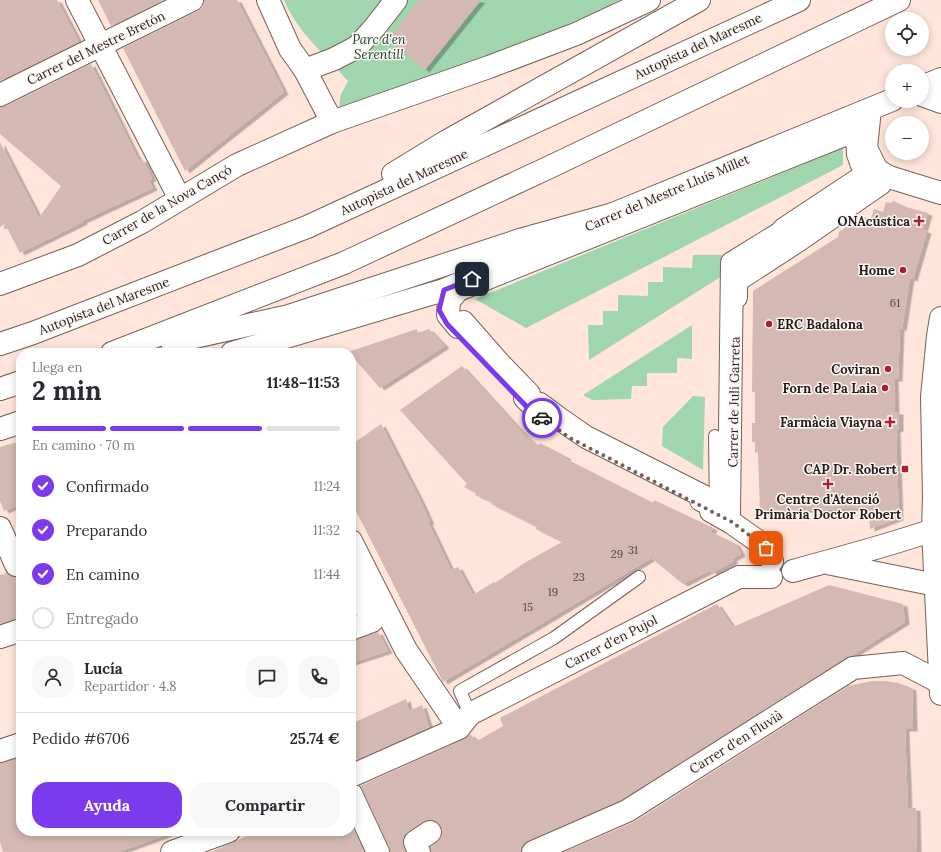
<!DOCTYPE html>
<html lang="es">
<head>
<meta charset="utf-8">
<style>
  :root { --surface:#fff; --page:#f7f7f7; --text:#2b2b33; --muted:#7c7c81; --line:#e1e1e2; --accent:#7c3aed }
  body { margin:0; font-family:Lora,serif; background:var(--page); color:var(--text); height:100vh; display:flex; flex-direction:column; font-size:15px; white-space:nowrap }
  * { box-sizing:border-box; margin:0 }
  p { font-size:13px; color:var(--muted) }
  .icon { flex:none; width:22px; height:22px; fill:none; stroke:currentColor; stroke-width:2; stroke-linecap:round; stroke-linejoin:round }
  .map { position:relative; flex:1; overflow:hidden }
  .details { position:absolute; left:16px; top:348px; width:340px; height:488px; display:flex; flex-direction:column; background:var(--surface); border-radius:16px; box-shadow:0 2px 10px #0003 }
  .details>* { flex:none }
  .tools { position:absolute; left:885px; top:12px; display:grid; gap:8px }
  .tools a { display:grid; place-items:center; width:44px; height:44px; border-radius:50%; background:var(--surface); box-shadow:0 2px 10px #0003; font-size:20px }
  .pin { position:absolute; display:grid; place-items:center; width:34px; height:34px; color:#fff; margin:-17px; border-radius:8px; box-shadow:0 2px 6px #0006 }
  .courier { position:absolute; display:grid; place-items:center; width:40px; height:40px; margin:-20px; border:3px solid #7c3aed; border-radius:50%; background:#fff; color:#222; box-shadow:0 1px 5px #0007 }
  .overview em { font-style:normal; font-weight:700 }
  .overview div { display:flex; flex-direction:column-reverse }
  .overview { display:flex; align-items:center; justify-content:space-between; height:68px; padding:0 16px }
  h1 { font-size:26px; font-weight:700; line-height:30px }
  .bar { display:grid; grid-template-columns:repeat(4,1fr); gap:6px 4px; align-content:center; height:48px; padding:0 16px }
  .bar i { height:5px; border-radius:3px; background:var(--line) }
  .bar .active { background:var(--accent) }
  .bar p { grid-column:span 4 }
  .line { display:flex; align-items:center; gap:10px; padding:0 16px; border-top:1px solid var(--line) }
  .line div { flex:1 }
  .round { display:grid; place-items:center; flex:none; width:42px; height:42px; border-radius:16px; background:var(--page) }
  ol { padding:0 16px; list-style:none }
  li { display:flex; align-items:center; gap:12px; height:44px }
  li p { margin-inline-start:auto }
  li .icon { padding:4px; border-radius:50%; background:var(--accent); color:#fff; stroke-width:4 }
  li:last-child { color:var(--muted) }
  li i { width:22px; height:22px; border:2px solid var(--line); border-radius:50% }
  .action { display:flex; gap:8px; margin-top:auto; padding:8px 16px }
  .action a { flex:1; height:46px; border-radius:16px; background:var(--accent); color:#fff; font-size:16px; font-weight:700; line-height:46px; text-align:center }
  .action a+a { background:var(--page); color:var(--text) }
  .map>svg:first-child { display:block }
  .green { fill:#9fd6ad }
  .building { fill:#d3b9b1; filter:url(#shadow) }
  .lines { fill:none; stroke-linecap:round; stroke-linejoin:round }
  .lane-casing { stroke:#766057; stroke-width:14 }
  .street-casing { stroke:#766057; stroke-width:24 }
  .secondary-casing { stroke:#766057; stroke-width:24 }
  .highway-casing { stroke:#766057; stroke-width:24 }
  .lane { stroke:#fff; stroke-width:12 }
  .street { stroke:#fff; stroke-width:22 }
  .secondary { stroke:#fff; stroke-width:22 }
  .highway { stroke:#fff; stroke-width:22 }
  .done { stroke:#71625c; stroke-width:4; stroke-dasharray:0 7.2 }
  .route { stroke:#7c3aed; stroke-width:5 }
  .poi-dot { fill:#b01c36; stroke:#fcf7f5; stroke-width:1.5 }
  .labels { text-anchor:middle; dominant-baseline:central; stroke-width:3; stroke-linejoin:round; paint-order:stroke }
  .number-label { font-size:11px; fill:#50433e }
  .park-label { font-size:13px; font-style:italic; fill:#193e25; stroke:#fcf7f5 }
  .street-label { font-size:13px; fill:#251c18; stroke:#fcf7f5 }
  .poi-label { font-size:13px; font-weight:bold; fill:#251c18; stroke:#fcf7f5; text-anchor:end }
</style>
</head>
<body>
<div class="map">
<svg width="941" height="852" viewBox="0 0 941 852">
  <defs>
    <filter id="shadow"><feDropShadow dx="4.5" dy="2.5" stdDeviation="0" flood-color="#0004"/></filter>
  </defs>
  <rect width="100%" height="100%" fill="#ffe5da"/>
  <path class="green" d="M284,0h335l-11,6 -124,56 -145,45 2,-13 7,-13c-21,-24 -52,-51 -64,-81z
    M843,148v17l-317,163 -51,-29z
    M693,255h29v21l-133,84 -1,-35h15v-14h15v-16l30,1v-14h15v-15l29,1z
    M692,325v34l-15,-1v15h-30v13h-15l-1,13 -39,1 -9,-5z
    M693,396l12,1 -2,73 -41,-24 1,-19z"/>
  <path class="building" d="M0,0h57l22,42 -79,39z
    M98,0h66l-53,26z
    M204,0h33l47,92 -99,79 -62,-123 75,-37 5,-4z
    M419,0h62l-56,70 -37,-30z
    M91,64l48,97 3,-2 5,8 5,12 -3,1 4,8 -71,33 1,1 -63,31 -15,-29 -5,3v-85l39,76 22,-32 -61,-52v-27l6,-1z
    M894,201l12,6 22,6 -5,17 4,1 -14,48 -3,-1 -8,51 -2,-1 -2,51h-4l1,33h4v17l-3,1 3,88 -29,11 -1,-21 -109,4 -2,-60 -3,1v-11h-3v-19h3v-31h-3l1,-101 85,-54 1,-5 12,-8 9,3 3,-10 8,2 3,-10 9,3 3,-10 5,1z
    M417,329l1,4 11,-4 16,17 -65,42 -29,-33v-2l-3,-1z
    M462,366l62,68 13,12 3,-3 27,14 -1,2 87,44 1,-3 59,28 -2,4 25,12 5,10 -9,5 2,2 -22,12 -1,-3 -28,14 -33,-27v2l-207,123 -92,-181v-56l30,-21 40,78 9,20h-2l23,48 7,-3 15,28 21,-13 1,1 31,-21 36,-20 -26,-13 1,-2 -46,-23 1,-2 -17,-7 1,-2 -12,-6 3,-3 -67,-74z
    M21,441v63l-17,7 -4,-10v-54z
    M7,573l7,4 7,-1v42l-21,6v-49z
    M829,585l74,19 2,18 -284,178 -93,41 -5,4 -2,7h-90l-1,-5 11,-9 1,-6 -2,-7 -4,-4 -6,-1 -7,2 -19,13 -1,6 3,11h-16l-1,-5 -29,-61 104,-47 6,-5 7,7 26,-15 -3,-8 217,-114 16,23z
    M378,632l10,19 -37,12v-22z
    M872,681h14l12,2 14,5 1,41h-8l3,79h8l1,44h-353l70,-30 214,-136z
    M406,699l3,12 13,-6 7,22 -78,35v-38z
    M21,757v74h150v2l-52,19h-116l-3,-10v-79z
    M351,824l13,28h-153l47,-21h93z"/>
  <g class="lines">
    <defs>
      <path id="lane" d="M715,436l1,75
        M470,714l-10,-23 94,-53 85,-61"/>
      <path id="street" d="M77,0l103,199
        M268,0l22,49 15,21 29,-11 23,-12 18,-20 21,-27
        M0,95l192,-95
        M849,133l6,2 2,2 1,17 5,14 4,6 -83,55 1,1 -6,4 -47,29 -3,251 -28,-14 2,-4 -117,-59 -26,-18 -20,-15 -4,5 -11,-11 4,-4 -30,-31 -36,-41 -5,5 -10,-12 1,-14 9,-11z
        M0,284l78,-29 64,-33 95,-57 95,-43
        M736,297v-16l63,-41 81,-56
        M711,511l21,12 34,24 6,14
        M0,528l16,37
        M351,541l55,109 53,78
        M827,563l109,22
        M793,571c46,-13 94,-25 140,-41
        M351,580l21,41 -21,8
        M0,637l21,-7
        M0,751l21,-7
        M351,776l108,-48 11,-14 269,-137h32
        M351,794l27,58
        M172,852l57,-21
        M419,852l-4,-10 15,-10
        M533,852l94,-41 226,-143 50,-5 38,20"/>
      <path id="secondary" d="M305,70l27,52 157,-55 87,-33 73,-34
        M922,87l19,-8
        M922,95l19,7
        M870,109l-4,39 11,22 12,7 52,16
        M941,318l-3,18 -6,61 2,100 -1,33 8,164
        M232,353l212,-63 41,-17 128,-59 279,-114
        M0,429l21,-7"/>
      <path id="highway" d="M393,174l54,-33 252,-141
        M172,342l117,-26 234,-77 90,-25
        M0,344l33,-11 274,-106 492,-227
        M112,353l232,-90 210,-98 345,-165
        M0,389l21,-7"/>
    </defs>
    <use href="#lane" class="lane-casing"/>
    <use href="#street" class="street-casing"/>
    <use href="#secondary" class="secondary-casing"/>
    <use href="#highway" class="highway-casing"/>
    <use href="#lane" class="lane"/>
    <use href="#street" class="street"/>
    <use href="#secondary" class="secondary"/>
    <use href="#highway" class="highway"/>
  </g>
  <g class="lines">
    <path class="done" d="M542,418l28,20 162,84 34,26"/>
    <path class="route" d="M472,279l-28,11 -5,20 8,14 80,83 15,11"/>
  </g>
  <g class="poi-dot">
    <path d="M917 215h4v4h4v4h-4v4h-4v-4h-4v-4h4z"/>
    <circle cx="903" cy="270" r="4"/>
    <circle cx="769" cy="324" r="4"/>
    <circle cx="888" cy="369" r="4"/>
    <circle cx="885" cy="388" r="4"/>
    <path d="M888 416h4v4h4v4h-4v4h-4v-4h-4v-4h4z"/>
    <rect x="901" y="465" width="8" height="8" rx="2"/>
    <path d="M826 478h4v4h4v4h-4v4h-4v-4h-4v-4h4z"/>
  </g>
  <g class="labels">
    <g class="number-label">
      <text x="895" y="303">61</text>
      <text x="633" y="550">31</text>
      <text x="617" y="554">29</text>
      <text x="579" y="577">23</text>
      <text x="553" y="592">19</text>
      <text x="528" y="607">15</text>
    </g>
    <g class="park-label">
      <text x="379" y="39">Parc d'en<tspan x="379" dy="15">Serentill</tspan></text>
    </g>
    <g class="street-label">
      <text transform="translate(698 46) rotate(-25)">Autopista del Maresme</text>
      <text transform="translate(96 48) rotate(-26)">Carrer del Mestre Bretón</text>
      <text transform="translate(404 182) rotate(-25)">Autopista del Maresme</text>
      <text transform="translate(667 193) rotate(-23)">Carrer del Mestre Lluís Millet</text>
      <text transform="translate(167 205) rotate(-30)">Carrer de la Nova Cançó</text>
      <text transform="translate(104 306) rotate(-21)">Autopista del Maresme</text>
      <text transform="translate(734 402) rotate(-89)">Carrer de Juli Garreta</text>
      <text transform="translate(611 642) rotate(-27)">Carrer d'en Pujol</text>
      <text transform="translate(736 742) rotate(-32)">Carrer d'en Fluvià</text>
    </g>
    <g class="poi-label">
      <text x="910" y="221">ONAcústica</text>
      <text x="895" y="270">Home</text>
      <text x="777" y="324" text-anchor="start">ERC Badalona</text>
      <text x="880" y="369">Coviran</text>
      <text x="877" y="388">Forn de Pa Laia</text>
      <text x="882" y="422">Farmàcia Viayna</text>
      <text x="897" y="469">CAP Dr. Robert</text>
      <text x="828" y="499" text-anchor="middle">Centre d'Atenció<tspan x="828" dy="15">Primària Doctor Robert</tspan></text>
    </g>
  </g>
</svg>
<div class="tools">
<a><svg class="icon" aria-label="locate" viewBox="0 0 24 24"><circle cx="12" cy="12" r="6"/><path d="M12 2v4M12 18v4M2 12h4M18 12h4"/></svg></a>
<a>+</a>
<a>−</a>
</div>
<div class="pin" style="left:766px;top:548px;background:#ea580c"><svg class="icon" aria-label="bag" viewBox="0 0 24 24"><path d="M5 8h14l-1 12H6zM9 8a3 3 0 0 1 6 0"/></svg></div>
<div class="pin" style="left:472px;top:279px;background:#1f2937"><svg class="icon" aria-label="home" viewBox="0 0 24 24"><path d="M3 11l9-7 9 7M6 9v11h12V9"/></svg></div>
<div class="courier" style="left:542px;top:418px"><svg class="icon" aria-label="car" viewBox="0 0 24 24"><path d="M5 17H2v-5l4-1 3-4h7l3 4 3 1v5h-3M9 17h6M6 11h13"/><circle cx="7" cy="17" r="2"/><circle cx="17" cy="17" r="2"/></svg></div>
<section class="details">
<div class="overview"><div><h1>2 min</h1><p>Llega en</p></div><em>11:48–11:53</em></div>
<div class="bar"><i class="active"></i><i class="active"></i><i class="active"></i><i></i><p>En camino · 70 m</p></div>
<ol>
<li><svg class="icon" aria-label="check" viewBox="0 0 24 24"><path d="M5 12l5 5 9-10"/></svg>Confirmado<p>11:24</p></li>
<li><svg class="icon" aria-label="check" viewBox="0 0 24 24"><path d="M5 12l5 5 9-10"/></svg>Preparando<p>11:32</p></li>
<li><svg class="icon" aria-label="check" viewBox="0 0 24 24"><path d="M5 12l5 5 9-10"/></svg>En camino<p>11:44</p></li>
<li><i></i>Entregado</li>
</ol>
<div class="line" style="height:72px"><a class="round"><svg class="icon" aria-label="person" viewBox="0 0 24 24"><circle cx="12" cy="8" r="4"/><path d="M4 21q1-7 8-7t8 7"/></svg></a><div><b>Lucía</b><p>Repartidor · 4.8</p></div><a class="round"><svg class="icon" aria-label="chat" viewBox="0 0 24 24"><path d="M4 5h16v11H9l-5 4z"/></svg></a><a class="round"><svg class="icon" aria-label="phone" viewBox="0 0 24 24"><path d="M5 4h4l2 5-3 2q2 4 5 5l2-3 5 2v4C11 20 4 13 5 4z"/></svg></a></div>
<div class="line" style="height:52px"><div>Pedido #6706</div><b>25.74 €</b></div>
<div class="action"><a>Ayuda</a><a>Compartir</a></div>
</section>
</div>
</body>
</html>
